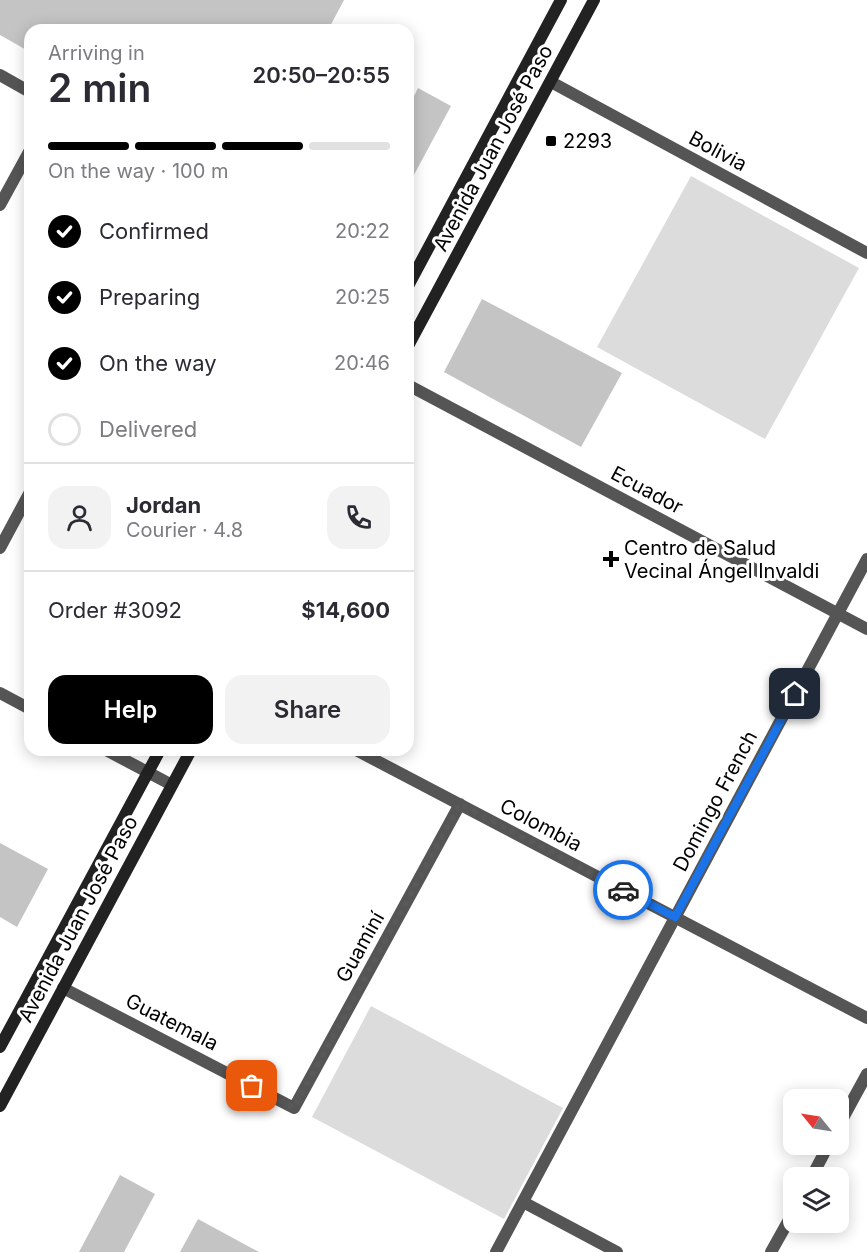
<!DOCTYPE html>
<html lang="en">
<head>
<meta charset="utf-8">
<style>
  :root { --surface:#fff; --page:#f2f2f3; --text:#2b2b33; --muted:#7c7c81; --line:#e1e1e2; --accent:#000 }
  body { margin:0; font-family:Inter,sans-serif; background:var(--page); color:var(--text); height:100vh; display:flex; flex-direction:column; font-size:22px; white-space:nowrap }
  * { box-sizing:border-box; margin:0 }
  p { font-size:20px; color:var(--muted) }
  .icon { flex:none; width:33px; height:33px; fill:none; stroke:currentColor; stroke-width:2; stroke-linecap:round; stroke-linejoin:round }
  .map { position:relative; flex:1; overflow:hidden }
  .sheet { position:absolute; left:24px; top:24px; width:390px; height:732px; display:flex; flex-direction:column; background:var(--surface); border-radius:18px; box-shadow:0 3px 15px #0003 }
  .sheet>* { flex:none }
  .needle { width:39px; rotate:300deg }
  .buttons { position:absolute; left:783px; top:1089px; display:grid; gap:12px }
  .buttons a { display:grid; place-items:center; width:66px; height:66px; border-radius:12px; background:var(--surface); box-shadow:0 3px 15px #0003; font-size:30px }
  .pin { position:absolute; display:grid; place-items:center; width:51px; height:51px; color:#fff; margin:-26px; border-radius:12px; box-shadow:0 3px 9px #0006 }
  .courier { position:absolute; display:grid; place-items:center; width:60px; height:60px; margin:-30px; border:4px solid #1a73e8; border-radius:50%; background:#fff; color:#222; box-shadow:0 2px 8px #0007 }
  .head em { font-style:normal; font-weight:600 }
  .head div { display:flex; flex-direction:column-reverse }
  .head { display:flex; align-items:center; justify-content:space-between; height:102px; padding:0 24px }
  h1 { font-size:39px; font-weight:600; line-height:45px }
  .bar { display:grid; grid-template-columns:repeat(4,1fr); gap:9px 6px; align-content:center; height:72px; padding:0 24px }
  .bar i { height:8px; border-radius:4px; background:var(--line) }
  .bar .active { background:var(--accent) }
  .bar p { grid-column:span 4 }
  .line { display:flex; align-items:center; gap:15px; padding:0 24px; border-top:2px solid var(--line) }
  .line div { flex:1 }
  .round { display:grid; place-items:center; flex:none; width:63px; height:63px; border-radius:18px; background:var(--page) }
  ol { padding:0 24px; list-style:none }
  li { display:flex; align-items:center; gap:18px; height:66px }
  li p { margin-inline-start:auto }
  li .icon { padding:6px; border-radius:50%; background:var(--accent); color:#fff; stroke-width:4 }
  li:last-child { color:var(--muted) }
  li i { width:33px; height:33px; border:3px solid var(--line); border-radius:50% }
  .button { display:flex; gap:12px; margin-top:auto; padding:12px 24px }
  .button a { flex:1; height:69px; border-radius:18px; background:var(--accent); color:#fff; font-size:24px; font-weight:600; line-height:69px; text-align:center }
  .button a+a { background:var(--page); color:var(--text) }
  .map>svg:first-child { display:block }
  .green { fill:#dcdcdc }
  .building { fill:#c4c4c4 }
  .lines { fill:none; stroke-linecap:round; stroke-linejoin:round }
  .street { stroke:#555; stroke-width:12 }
  .secondary { stroke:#222; stroke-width:12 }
  .done { stroke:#595959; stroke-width:6; stroke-dasharray:0 10.8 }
  .route { stroke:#1a73e8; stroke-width:8 }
  .poi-dot { fill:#000; stroke:#fff; stroke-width:2 }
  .labels { text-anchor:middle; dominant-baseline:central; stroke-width:6; stroke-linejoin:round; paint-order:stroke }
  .poi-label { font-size:20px; fill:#000; stroke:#fff; text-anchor:start }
  .street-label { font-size:20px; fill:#000; stroke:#fff }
</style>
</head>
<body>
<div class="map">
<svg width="867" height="1252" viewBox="0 0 867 1252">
  <rect width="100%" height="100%" fill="#fff"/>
  <path class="green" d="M691,176l168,92 -94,171 -168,-92z
    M371,1006l192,102 -59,111 -192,-102z"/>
  <path class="building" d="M0,0h344l-16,30h-298v22l-30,-17z
    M418,88l33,18 -43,80v-78z
    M482,299l140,74 -41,74 -137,-75z
    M0,843l48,26 -31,58 -17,-10z
    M120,1175l35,19 -31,58h-45z
    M198,1219l61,33h-79z"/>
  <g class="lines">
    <path class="street" d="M0,75l30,17
      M551,82l316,171
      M0,205l30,-55
      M408,385l459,244
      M0,548l30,-56
      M0,693l30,16
      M106,750l66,35
      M356,750l511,268
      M63,988l231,120 166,-304
      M838,1127l29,-53
      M811,1178l18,-34
      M523,1202l94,50
      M496,1252l371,-693
      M771,1252l23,-41"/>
    <path class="secondary" d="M408,286l153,-286
      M408,346l186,-346
      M0,1047l160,-297
      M0,1106l191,-356"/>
  </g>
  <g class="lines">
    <path class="done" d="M252,1086l42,22 166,-304 163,86"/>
    <path class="route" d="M623,890l52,27 120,-223"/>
  </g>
  <g class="poi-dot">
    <rect x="545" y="135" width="12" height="12" rx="3"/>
    <path d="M608 550h6v6h6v6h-6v6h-6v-6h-6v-6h6z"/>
  </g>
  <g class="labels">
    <g class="poi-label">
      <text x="563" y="141">2293</text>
      <text x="624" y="548">Centro de Salud<tspan x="624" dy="23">Vecinal Ángel Invaldi</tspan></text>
    </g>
    <g class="street-label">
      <text transform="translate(493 148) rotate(-62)">Avenida Juan José Paso</text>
      <text transform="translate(718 151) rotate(28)">Bolivia</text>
      <text transform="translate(647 490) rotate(28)">Ecuador</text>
      <text transform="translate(715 801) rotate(-62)">Domingo French</text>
      <text transform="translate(541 825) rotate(28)">Colombia</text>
      <text transform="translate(78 919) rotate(-62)">Avenida Juan José Paso</text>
      <text transform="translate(360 947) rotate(-61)">Guaminí</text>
      <text transform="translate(172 1022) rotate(27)">Guatemala</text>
    </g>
  </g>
</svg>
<div class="buttons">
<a><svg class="needle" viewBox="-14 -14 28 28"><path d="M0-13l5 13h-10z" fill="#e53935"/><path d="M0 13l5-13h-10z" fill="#7c7c81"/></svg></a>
<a><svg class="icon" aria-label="layers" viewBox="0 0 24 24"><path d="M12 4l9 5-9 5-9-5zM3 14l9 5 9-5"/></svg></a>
</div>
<div class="pin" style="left:252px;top:1086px;background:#ea580c"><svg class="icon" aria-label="bag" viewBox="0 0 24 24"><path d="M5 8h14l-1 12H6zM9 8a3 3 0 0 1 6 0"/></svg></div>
<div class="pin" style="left:795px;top:694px;background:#1f2937"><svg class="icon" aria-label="home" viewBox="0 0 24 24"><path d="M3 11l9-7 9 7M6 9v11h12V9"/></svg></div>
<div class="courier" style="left:623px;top:890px"><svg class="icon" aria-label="car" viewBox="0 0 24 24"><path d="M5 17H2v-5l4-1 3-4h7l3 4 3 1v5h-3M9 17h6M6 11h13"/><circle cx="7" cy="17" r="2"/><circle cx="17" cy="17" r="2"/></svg></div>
<section class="sheet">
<div class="head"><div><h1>2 min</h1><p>Arriving in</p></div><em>20:50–20:55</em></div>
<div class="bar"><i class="active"></i><i class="active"></i><i class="active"></i><i></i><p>On the way · 100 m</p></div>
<ol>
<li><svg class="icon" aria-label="check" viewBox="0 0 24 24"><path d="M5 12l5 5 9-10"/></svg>Confirmed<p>20:22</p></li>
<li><svg class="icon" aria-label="check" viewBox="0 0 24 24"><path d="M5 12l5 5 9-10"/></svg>Preparing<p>20:25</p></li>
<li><svg class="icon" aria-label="check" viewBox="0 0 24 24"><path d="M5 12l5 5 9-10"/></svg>On the way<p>20:46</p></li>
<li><i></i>Delivered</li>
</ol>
<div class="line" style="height:108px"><a class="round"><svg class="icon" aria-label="person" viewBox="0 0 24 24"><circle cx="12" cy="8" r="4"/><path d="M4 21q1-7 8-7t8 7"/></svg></a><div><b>Jordan</b><p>Courier · 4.8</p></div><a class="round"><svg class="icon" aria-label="phone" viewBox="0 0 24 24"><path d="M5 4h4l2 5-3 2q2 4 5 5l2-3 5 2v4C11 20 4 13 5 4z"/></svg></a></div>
<div class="line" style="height:78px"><div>Order #3092</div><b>$14,600</b></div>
<div class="button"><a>Help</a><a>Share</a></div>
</section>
</div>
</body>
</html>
